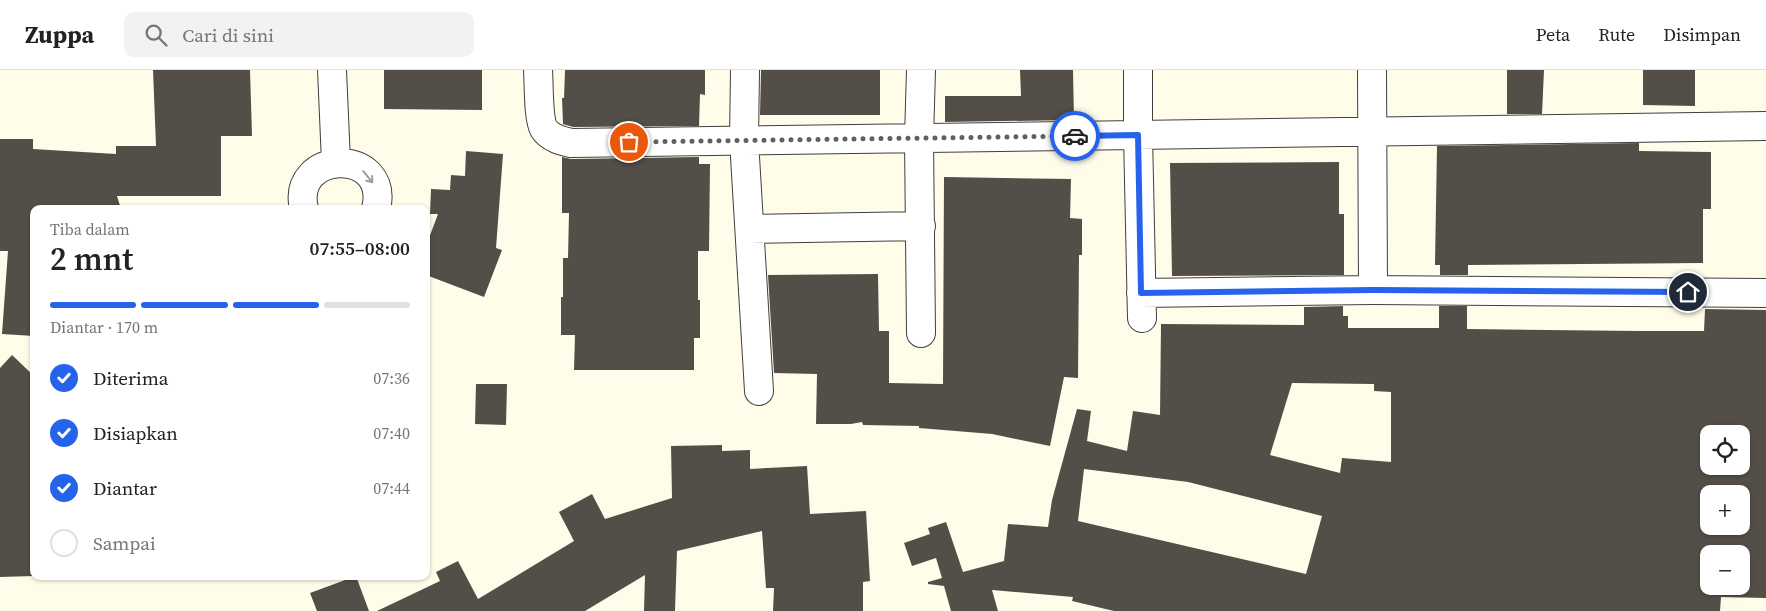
<!DOCTYPE html>
<html lang="id">
<head>
<meta charset="utf-8">
<style>
  :root { --surface:#fff; --page:#f2f2f2; --text:#222; --muted:#767676; --line:#e0e0e0; --accent:#2563eb }
  body { margin:0; font-family:"Source Serif 4",serif; background:var(--page); color:var(--text); height:100vh; display:flex; flex-direction:column; font-size:19px; white-space:nowrap }
  * { box-sizing:border-box; margin:0 }
  p { font-size:16px; color:var(--muted) }
  .icon { flex:none; width:28px; height:28px; fill:none; stroke:currentColor; stroke-width:2; stroke-linecap:round; stroke-linejoin:round }
  .map { position:relative; flex:1; overflow:hidden }
  .details { position:absolute; left:30px; top:135px; width:400px; height:375px; display:flex; flex-direction:column; background:var(--surface); border-radius:10px; box-shadow:0 1px 4px #0004 }
  .details>* { flex:none }
  .buttons { position:absolute; left:1700px; top:355px; display:grid; gap:10px }
  .buttons a { display:grid; place-items:center; width:50px; height:50px; border-radius:10px; background:var(--surface); box-shadow:0 1px 4px #0004; font-size:25px }
  .pin { position:absolute; display:grid; place-items:center; width:42px; height:42px; color:#fff; margin:-21px; border:2px solid #fff; border-radius:50%; box-shadow:0 1px 5px #0007 }
  .courier { position:absolute; display:grid; place-items:center; width:50px; height:50px; margin:-25px; border:4px solid #2563eb; border-radius:50%; background:#fff; color:#222; box-shadow:0 1px 6px #0007 }
  .head em { font-style:normal; font-weight:600 }
  .head div { display:flex; flex-direction:column-reverse }
  .head { display:flex; align-items:center; justify-content:space-between; height:85px; padding:0 20px }
  h1 { font-size:32px; font-weight:600; line-height:38px }
  .bar { display:grid; grid-template-columns:repeat(4,1fr); gap:8px 5px; align-content:center; height:60px; padding:0 20px }
  .bar i { height:6px; border-radius:4px; background:var(--line) }
  .bar .current { background:var(--accent) }
  .bar p { grid-column:span 4 }
  ol { padding:0 20px; list-style:none }
  li { display:flex; align-items:center; gap:15px; height:55px }
  li p { margin-inline-start:auto }
  li .icon { padding:5px; border-radius:50%; background:var(--accent); color:#fff; stroke-width:4 }
  li:last-child { color:var(--muted) }
  li i { width:28px; height:28px; border:2px solid var(--line); border-radius:50% }
  header { display:flex; align-items:center; gap:30px; box-sizing:border-box; height:70px; padding:0 25px; background:var(--surface); border-bottom:1px solid var(--line) }
  header strong { font-size:24px }
  nav { display:flex; gap:28px; margin-inline-start:auto; font-size:18px }
  .search { width:350px; height:45px; background:var(--page); display:flex; align-items:center; gap:12px; box-sizing:border-box; padding:0 18px; border-radius:10px; color:var(--muted); font-size:19px }
  .map>svg:first-child { display:block }
  .building { fill:#544e48; fill-rule:evenodd }
  .lines { fill:none; stroke-linecap:round; stroke-linejoin:round }
  .street-casing { stroke:#3f3f3f; stroke-width:30 }
  .street { stroke:#fff; stroke-width:28 }
  .oneway { stroke:#9e9e9e }
  .done { stroke:#61605a; stroke-width:5; stroke-dasharray:0 9 }
  .route { stroke:#2563eb; stroke-width:6 }
</style>
</head>
<body>
<header>
<strong>Zuppa</strong>
<div class="search"><svg class="icon" aria-label="search" viewBox="0 0 24 24"><circle cx="10" cy="10" r="6"/><path d="M15 15l6 6"/></svg>Cari di sini</div>
<nav><a>Peta</a><a>Rute</a><a>Disimpan</a></nav>
</header>
<div class="map">
<svg width="1766" height="541" viewBox="0 0 1766 541">
  <rect width="100%" height="100%" fill="#fffdea"/>
  <path class="building" d="M153,0h97l2,66h-31v60h-104l4,13h-87v127l-32,-2 6,-83h-8v-112h33v10l83,5v-8h40z
    M384,0h98v40l-98,-1z
    M565,0h140v25l-5,-1 -1,32 -126,1 -10,-3 -1,-26h2z
    M761,0h119v45h-120z
    M1020,0h53l1,50 -129,2v-26h76z
    M1507,0h37l-2,44h-35z
    M1643,0h52v36l-52,-1z
    M1639,73v8l72,1v57h-8v54l-235,2v10h-28v-10h-5l2,-119z
    M466,81l37,3 -7,94 6,2 -18,47 -58,-22v-29l12,-32h-8l1,-25 19,1 1,-15 14,1z
    M562,87l9,2 128,-2v7h11l-1,87h-11v49h2v38h-6v32h-120l1,-35h-14v-38h2v-39h5l1,-45h-7z
    M1339,92v52h5v61l-172,1 -2,-113z
    M944,107l127,2 -1,39 12,1v36h-3l-1,123 -14,-1 -14,69 -58,-12 -73,-6v-2l-56,-1 -1,-3 -11,2h-35l1,-50 -43,-1 -6,-98 110,-1 1,57h10v52l54,1z
    M1343,236v10h5v12h91v-22h28v23l172,2h65l1,-22 61,1v288l-45,-1 -1,14h-606l-42,-10 1,-4 -81,-7 6,21h-47l-7,-25 -16,-2v-2l14,-4 -6,-20 -24,8 -8,-23 26,-9 -2,-6 18,-6 17,50 41,-11 4,-37 40,3 4,-27 25,-91 14,2 -4,30 40,10 6,-40 27,4 1,-91 143,1v-18zM1292,313l82,1v7l17,1v70l-49,-4 -2,15 -70,-18zM1709,364h32v32h-32zM1084,399l104,13 134,34 -16,58 -228,-53zM1709,424h32v32h-32zM1709,484h32v32h-32z
    M12,285l22,21v200l-34,1v-209z
    M476,314h31l-1,41 -31,-1z
    M722,375v6l28,-1v19l57,-3 3,48 56,-3 4,70 -7,1v29h-90l1,-23h-8l-4,-57 -85,20 -2,60h-31l1,-36 -60,36h-208l63,-30 -4,-9 22,-11 20,38 96,-58 -15,-29 33,-18 13,25 67,-21 -1,-52z
    M356,506l13,35h-52l-7,-18z"/>
  <g class="lines">
    <defs>
      <path id="street" d="M332,0l4,92
        M538,0c1,13 0,49 6,59 6,9 18,12 27,14l1195,-17
        M745,0l-1,70 15,251
        M1138,0v65l4,183
        M1372,0l1,220
        M304,139c-14,-60 87,-62 72,0
        M750,159l171,-3
        M1141,223l232,-3 393,3
        M921,263l-2,-195 2,-68"/>
    </defs>
    <use href="#street" class="street-casing"/>
    <use href="#street" class="street"/>
  </g>
  <defs><path id="oneway-shaft" d="M-6 0H5M1.5-3L5.5 0L1.5 3" fill="none" stroke-width="1.6" stroke-linecap="round" stroke-linejoin="round" transform="scale(1.25)"/></defs>
  <use class="oneway" href="#oneway-shaft" transform="translate(368 107) rotate(51)"/>
  <g class="lines">
    <path class="done" d="M629,72l446,-6"/>
    <path class="route" d="M1075,66l63,-1 3,158 233,-3 314,2"/>
  </g>
</svg>
<div class="buttons">
<a><svg class="icon" aria-label="locate" viewBox="0 0 24 24"><circle cx="12" cy="12" r="6"/><path d="M12 2v4M12 18v4M2 12h4M18 12h4"/></svg></a>
<a>+</a>
<a>−</a>
</div>
<div class="pin" style="left:629px;top:72px;background:#ea580c"><svg class="icon" aria-label="bag" viewBox="0 0 24 24"><path d="M5 8h14l-1 12H6zM9 8a3 3 0 0 1 6 0"/></svg></div>
<div class="pin" style="left:1688px;top:222px;background:#1f2937"><svg class="icon" aria-label="home" viewBox="0 0 24 24"><path d="M3 11l9-7 9 7M6 9v11h12V9"/></svg></div>
<div class="courier" style="left:1075px;top:66px"><svg class="icon" aria-label="car" viewBox="0 0 24 24"><path d="M5 17H2v-5l4-1 3-4h7l3 4 3 1v5h-3M9 17h6M6 11h13"/><circle cx="7" cy="17" r="2"/><circle cx="17" cy="17" r="2"/></svg></div>
<section class="details">
<div class="head"><div><h1>2 mnt</h1><p>Tiba dalam</p></div><em>07:55–08:00</em></div>
<div class="bar"><i class="current"></i><i class="current"></i><i class="current"></i><i></i><p>Diantar · 170 m</p></div>
<ol>
<li><svg class="icon" aria-label="check" viewBox="0 0 24 24"><path d="M5 12l5 5 9-10"/></svg>Diterima<p>07:36</p></li>
<li><svg class="icon" aria-label="check" viewBox="0 0 24 24"><path d="M5 12l5 5 9-10"/></svg>Disiapkan<p>07:40</p></li>
<li><svg class="icon" aria-label="check" viewBox="0 0 24 24"><path d="M5 12l5 5 9-10"/></svg>Diantar<p>07:44</p></li>
<li><i></i>Sampai</li>
</ol>
</section>
</div>
</body>
</html>
